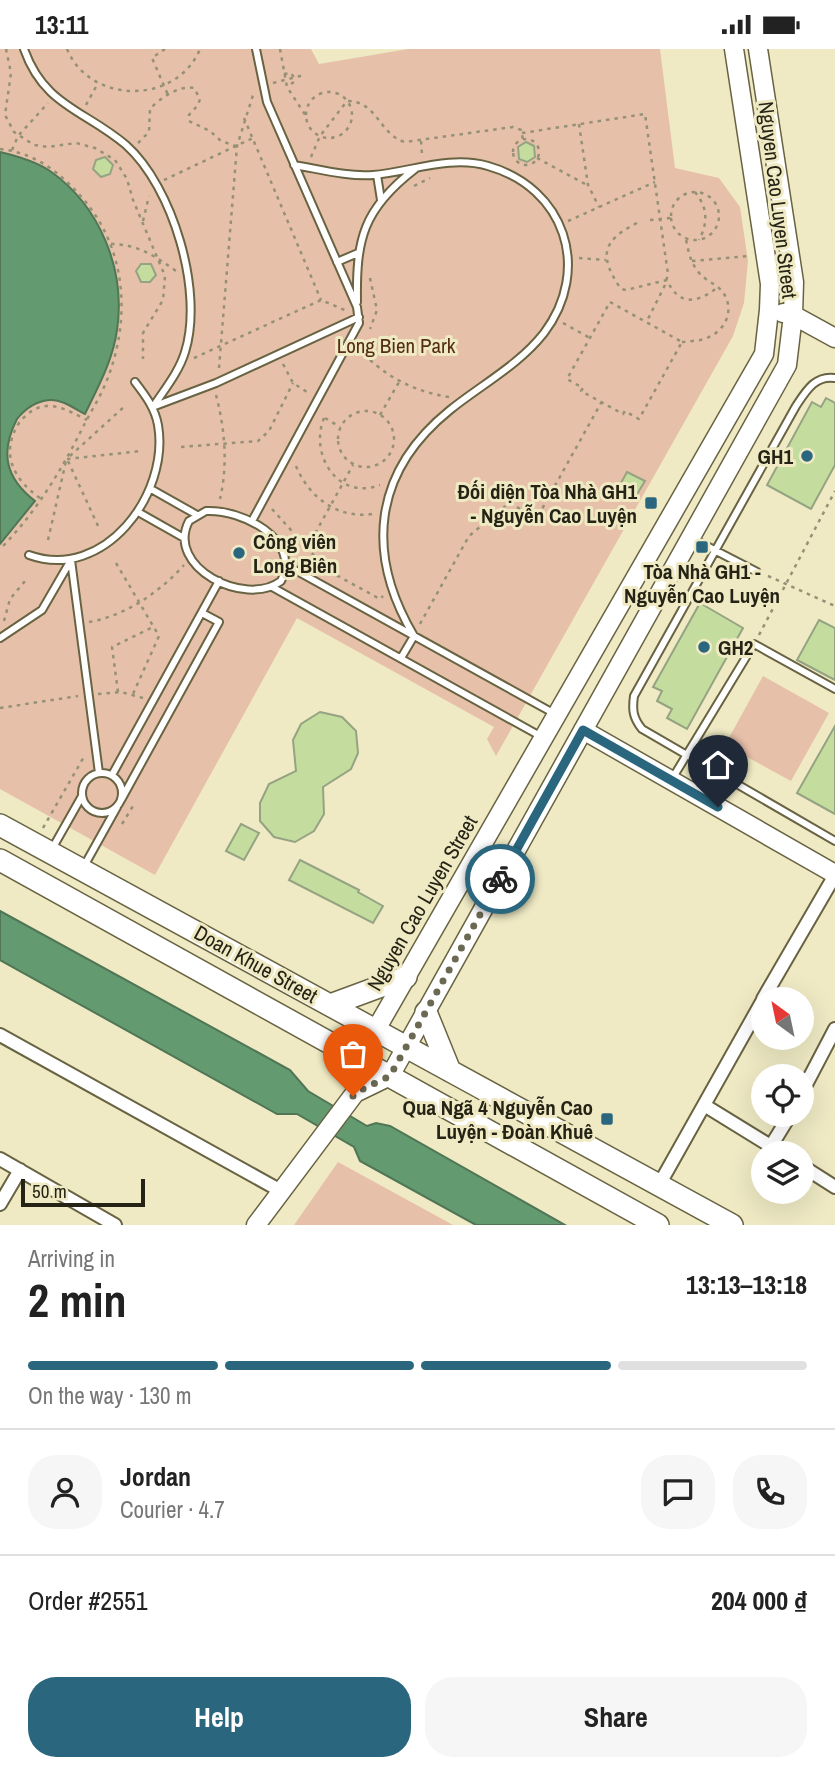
<!DOCTYPE html>
<html lang="en">
<head>
<meta charset="utf-8">
<style>
  :root { --surface:#fff; --page:#f6f6f6; --text:#222; --muted:#767676; --line:#e0e0e0; --accent:#2a677e }
  body { margin:0; font-family:"Archivo Narrow",sans-serif; background:var(--page); color:var(--text); height:100vh; display:flex; flex-direction:column; font-size:26px; white-space:nowrap }
  * { box-sizing:border-box; margin:0 }
  p { font-size:23px; color:var(--muted) }
  .icon { flex:none; width:38px; height:38px; fill:none; stroke:currentColor; stroke-width:2; stroke-linecap:round; stroke-linejoin:round }
  .map { position:relative; height:1176px; overflow:hidden }
  .side { display:flex; flex-direction:column; background:var(--surface); flex:1 }
  .side>* { flex:none }
  .needle { width:46px; rotate:327deg }
  .controls { position:absolute; left:751px; top:938px; display:grid; gap:14px }
  .controls a { display:grid; place-items:center; width:63px; height:63px; border-radius:50%; background:var(--surface); box-shadow:0 7px 28px #0002; font-size:35px }
  .scale { position:absolute; left:21px; bottom:18px; width:124px; box-sizing:border-box; padding-left:7px; border:4px solid #252315; border-top:0; font-size:19px; line-height:24px; white-space:nowrap; color:#252315; -webkit-text-stroke:5px #efeac4; paint-order:stroke }
  .pin { position:absolute; display:grid; place-items:center; width:60px; height:60px; color:#fff; margin:-72px -30px; border-radius:50% 50% 50% 0; rotate:-45deg; box-shadow:0 0 7px #0007 }
  .pin .icon { rotate:45deg }
  .courier { position:absolute; display:grid; place-items:center; width:70px; height:70px; margin:-35px; border:5px solid #2a677e; border-radius:50%; background:#fff; color:#222; box-shadow:0 2px 9px #0007 }
  .head em { font-style:normal; font-weight:800 }
  .head div { display:flex; flex-direction:column-reverse }
  .head { display:flex; align-items:center; justify-content:space-between; height:119px; padding:0 28px }
  h1 { font-size:46px; font-weight:800; line-height:52px }
  .bar { display:grid; grid-template-columns:repeat(4,1fr); gap:10px 7px; align-content:center; height:84px; padding:0 28px }
  .bar i { height:9px; border-radius:5px; background:var(--line) }
  .bar .current { background:var(--accent) }
  .bar p { grid-column:span 4 }
  .line { display:flex; align-items:center; gap:18px; padding:0 28px; border-top:2px solid var(--line) }
  .line div { flex:1 }
  .round { display:grid; place-items:center; flex:none; width:74px; height:74px; border-radius:28px; background:var(--page) }
  .button { display:flex; gap:14px; margin-top:auto; padding:14px 28px }
  .button a { flex:1; height:80px; border-radius:28px; background:var(--accent); color:#fff; font-size:28px; font-weight:800; line-height:80px; text-align:center }
  .button a+a { background:var(--page); color:var(--text) }
  .status { display:flex; justify-content:space-between; align-items:center; height:49px; padding:0 35px; background:var(--surface); direction:ltr }
  .status svg { height:19px; fill:currentColor }
  .map>svg:first-child { display:block }
  .green { fill:#e7c0a9 }
  .water { fill:#639a70; stroke:#507655; stroke-width:2 }
  .building { fill:#c4dd9f; stroke:#95a382; stroke-width:2 }
  .lines { fill:none; stroke-linecap:round; stroke-linejoin:round }
  .lane-casing { stroke:#686342; stroke-width:10 }
  .street-casing { stroke:#686342; stroke-width:16 }
  .secondary-casing { stroke:#686342; stroke-width:21 }
  .primary-casing { stroke:#686342; stroke-width:24 }
  .path { stroke:#959176; stroke-width:2.5; stroke-dasharray:3.5 5; stroke-linecap:butt }
  .lane { stroke:#fff; stroke-width:6 }
  .street { stroke:#fff; stroke-width:12 }
  .secondary { stroke:#fff; stroke-width:18 }
  .primary { stroke:#fff; stroke-width:21 }
  .done { stroke:#6c6952; stroke-width:7; stroke-dasharray:0 12.6 }
  .route { stroke:#2a677e; stroke-width:9 }
  .poi-dot { fill:#2a677e; stroke:#efeac4; stroke-width:2.5 }
  .labels { text-anchor:middle; dominant-baseline:central; stroke-width:6; stroke-linejoin:round; paint-order:stroke }
  .street-label { font-size:21px; fill:#252315; stroke:#efeac4 }
  .park-label { font-size:21px; fill:#542d13; stroke:#efeac4 }
  .poi-label { font-size:21px; font-weight:bold; fill:#252315; stroke:#efeac4; text-anchor:end }
</style>
</head>
<body>
<div class="status"><b>13:11</b><svg viewBox="0 0 49 12"><path d="M0 12V9h3v3zM5 12V6h3v6zM10 12V3h3v9zM15 12V0h3v12zM26 1h20v11H26zM47 4h2v5h-2z"/></svg></div>
<div class="map">
<svg width="835" height="1176" viewBox="0 0 835 1176">
  <rect width="100%" height="100%" fill="#efeac4"/>
  <path class="green" d="M0,0h311l8,15 89,-15h252l15,119 44,10 21,29 8,54 -4,42 -11,33 -237,420 -9,-17 7,-12 -197,-109 -142,257 -155,-86z
    M763,627l66,37 -38,68 -66,-36z
    M338,1113l115,63h-159z"/>
  <path class="water" d="M0,103c17,4 35,9 50,19 50,35 76,99 67,159 -4,30 -19,57 -32,84 -10,-5 -23,-15 -35,-14 -14,1 -25,9 -33,19 -17,33 -12,59 18,82l-35,43z
    M0,862l290,159 18,21 59,35 9,-3 14,3 175,99h-89l-116,-64 -6,-14 -57,-33h-20l-277,-154z"/>
  <path class="building" d="M526,93l8,4 1,11 -8,5 -8,-3 -1,-12z
    M105,108l8,8 -3,9 -9,3 -8,-8 3,-9z
    M141,215h10l5,11 -6,7h-9l-5,-11z
    M826,349l9,5v62l-24,44 -44,-24 45,-83 9,5z
    M627,423l18,9 -12,20 -17,-9z
    M700,554l43,25 -56,101 -20,-11 5,-9 -15,-8 5,-10 -9,-4z
    M819,571l16,8v52l-38,-20z
    M320,663l22,5 14,14 2,22 -7,16 -28,18 1,27 -10,17 -19,11 -21,-5 -14,-16v-18l9,-19 27,-13 -3,-31 8,-16z
    M835,677v88l-38,-21z
    M241,775l18,9 -15,27 -18,-9z
    M300,811l59,30 -1,2 25,14 -10,17 -84,-43z"/>
  <g class="lines">
    <defs>
      <path id="lane" d="M24,0c20,57 61,61 102,96 47,42 78,147 59,207 -6,20 -21,38 -32,55
        M294,116c25,4 53,12 79,10 37,-3 77,-20 115,-9 77,22 104,103 56,167 -25,32 -63,52 -94,77 -77,62 -85,143 -36,226l-13,22
        M377,126l4,25
        M337,213l21,-9
        M357,253c-1,-63 6,-93 58,-133
        M835,329c-20,-3 -29,13 -39,28l-162,290c-2,14 -1,22 8,33l193,112
        M155,357l61,-23 143,-66
        M151,440l46,26
        M206,462c35,-2 96,28 75,70 -36,27 -116,-14 -92,-60z
        M138,463l46,26
        M252,472l107,-198 -2,-16 -90,-205 -11,-53
        M693,490l64,33
        M29,506c75,27 141,-61 129,-130 -3,-17 -13,-30 -23,-43
        M71,511l28,213
        M286,516l269,149
        M272,538l270,150
        M0,589l42,-28 29,-50
        M82 744a20 20 0 1 1 40 0a20 20 0 1 1-40 0Z
        M112,726l107,-194
        M672,730l82,-135 81,45
        M121,751l98,-178 -17,-9
        M52,800l30,-53
        M83,819l34,-61"/>
      <path id="street" d="M763,950l72,-124
        M0,986l281,156
        M802,1043l33,-63
        M704,1056l78,48
        M771,1097l19,-31
        M0,1110l115,66
        M802,1117l33,21
        M659,1136l104,-185
        M0,1155l20,-34"/>
      <path id="secondary" d="M783,264l10,2 42,23
        M583,681l252,144
        M355,1044l35,-17 397,-711 6,-50 1,-33 -36,-233
        M256,1176l99,-132 4,-34 405,-705 5,-44 1,-26 -36,-235"/>
      <path id="primary" d="M0,776l732,400
        M0,811l658,365
        M330,956l76,-28
        M426,963l24,59"/>
    </defs>
    <use href="#lane" class="lane-casing"/>
    <use href="#street" class="street-casing"/>
    <use href="#secondary" class="secondary-casing"/>
    <use href="#primary" class="primary-casing"/>
    <path class="path" d="M6,0l5,24 -6,42 9,17 20,13 14,2 28,-4 19,5 20,12 12,19 6,21 32,76 -2,24 -20,33v26
      M67,0c23,56 110,56 133,0
      M165,0l-13,9 16,37
      M280,0l7,38 19,29
      M284,25l7,-1 3,5v4l-6,4
      M273,34l31,-8
      M306 66a23 23 0 1 1 46 0a23 23 0 1 1-46 0Z
      M86,56l12,-22
      M244,69l77,182
      M579,75l9,61 11,22
      M522,84l123,-19 23,160 -3,11 -19,38
      M513 103a13 13 0 1 1 26 0a13 13 0 1 1-26 0Z
      M421,92l1,14
      M138,94l11,-11 1,-23c10,-11 29,-24 44,-21l6,11 -2,6 -9,10v6l21,10 11,10 15,5
      M0,100c36,4 61,24 84,51 44,52 47,123 21,185 -6,14 -15,28 -22,42 -22,44 -48,87 -83,122
      M12,101l6,-14 30,-33
      M311,108l9,-21 27,-35c31,0 32,34 58,41l108,-15 8,3 2,10
      M537,109l50,27
      M164,131l89,-42
      M414,137l16,-8
      M671 167a24 24 0 1 1 48 0a24 24 0 1 1-48 0Z
      M695,143c13,16 13,31 4,48
      M650,171l20,-2
      M143,172l6,-25
      M568,172l87,-39
      M637,174c-36,18 -38,34 -16,66l5,1 41,-10c12,27 31,23 51,7
      M111,195c26,0 44,12 65,27
      M579,209l27,2
      M692,212l56,-5
      M370,229l7,32 -7,19
      M610,253l72,40 -43,77 -14,-8 -2,3 -42,-23 2,-3 -16,-9z
      M563,274l27,15
      M682,293c9,-1 19,-1 27,-5 18,-8 26,-29 13,-46 -7,-8 -19,-11 -25,-21 -7,-9 -9,-20 -11,-31
      M358,299c26,28 54,43 91,49
      M194,309l127,-58 26,11
      M283,315l10,19 14,9
      M219,319l18,-222 16,-51
      M216,346c9,34 12,70 4,104
      M338 390a28 28 0 1 1 56 0a28 28 0 1 1-56 0Z
      M380,366l19,-33
      M324,369c-15,37 14,83 56,67
      M325,369l15,9
      M181,398l77,-6 11,-10 24,-48
      M70,407l56,-51
      M67,410l74,-8
      M68,412l31,67
      M296,417c13,31 41,53 76,48
      M40,449c-27,-19 -40,-45 -21,-75 7,-9 16,-16 27,-17 14,-1 29,8 41,14
      M272,460l55,61 53,29 3,-3
      M48,491l18,-79
      M307,499l46,-83
      M116,514l43,73 -26,58
      M768,527l67,30
      M4,572l6,-22 15,-18
      M89,573c36,-6 71,-30 95,-57
      M420,575l49,-88 40,-33 28,15 64,-115
      M759,586l76,-144
      M118,643l-6,-45 41,-20
      M98,645l23,-2 22,6
      M0,659l78,-12
      M122,775l11,-18 -3,-2
      M43,779l42,-73"/>
    <use href="#lane" class="lane"/>
    <use href="#street" class="street"/>
    <use href="#secondary" class="secondary"/>
    <use href="#primary" class="primary"/>
  </g>
  <g class="lines">
    <path class="done" d="M353,1047l2,-3 35,-17 110,-197"/>
    <path class="route" d="M500,830l83,-149 135,77"/>
  </g>
  <g class="poi-dot">
    <circle cx="807" cy="407" r="7"/>
    <rect x="644" y="447" width="14" height="14" rx="3.5"/>
    <rect x="695" y="491" width="14" height="14" rx="3.5"/>
    <circle cx="239" cy="504" r="7"/>
    <circle cx="704" cy="598" r="7"/>
    <rect x="600" y="1063" width="14" height="14" rx="3.5"/>
  </g>
  <g class="labels">
    <g class="street-label">
      <text transform="translate(778 151) rotate(83)">Nguyen Cao Luyen Street</text>
      <text transform="translate(422 854) rotate(-60)">Nguyen Cao Luyen Street</text>
      <text transform="translate(256 915) rotate(29)">Doan Khue Street</text>
    </g>
    <g class="park-label">
      <text x="396" y="296">Long Bien Park</text>
    </g>
    <g class="poi-label">
      <text x="793" y="407">GH1</text>
      <text x="637" y="442">Đối diện Tòa Nhà GH1<tspan x="637" dy="24">- Nguyễn Cao Luyện</tspan></text>
      <text x="253" y="492" text-anchor="start">Công viên<tspan x="253" dy="24">Long Biên</tspan></text>
      <text x="702" y="522" text-anchor="middle">Tòa Nhà GH1 -<tspan x="702" dy="24">Nguyễn Cao Luyện</tspan></text>
      <text x="718" y="598" text-anchor="start">GH2</text>
      <text x="593" y="1058">Qua Ngã 4 Nguyễn Cao<tspan x="593" dy="24">Luyện - Đoàn Khuê</tspan></text>
    </g>
  </g>
</svg>
<div class="controls">
<a><svg class="needle" viewBox="-14 -14 28 28"><path d="M0-13l5 13h-10z" fill="#e53935"/><path d="M0 13l5-13h-10z" fill="#767676"/></svg></a>
<a><svg class="icon" aria-label="locate" viewBox="0 0 24 24"><circle cx="12" cy="12" r="6"/><path d="M12 2v4M12 18v4M2 12h4M18 12h4"/></svg></a>
<a><svg class="icon" aria-label="layers" viewBox="0 0 24 24"><path d="M12 4l9 5-9 5-9-5zM3 14l9 5 9-5"/></svg></a>
</div>
<div class="scale">50 m</div>
<div class="pin" style="left:353px;top:1047px;background:#ea580c"><svg class="icon" aria-label="bag" viewBox="0 0 24 24"><path d="M5 8h14l-1 12H6zM9 8a3 3 0 0 1 6 0"/></svg></div>
<div class="pin" style="left:718px;top:758px;background:#1f2937"><svg class="icon" aria-label="home" viewBox="0 0 24 24"><path d="M3 11l9-7 9 7M6 9v11h12V9"/></svg></div>
<div class="courier" style="left:500px;top:830px"><svg class="icon" aria-label="bike" viewBox="0 0 24 24"><circle cx="6" cy="16" r="4"/><circle cx="18" cy="16" r="4"/><path d="M6 16l4-8h5l3 8M10 8l3 8H6M13 5h3"/></svg></div>
</div>
<section class="side">
<div class="head"><div><h1>2 min</h1><p>Arriving in</p></div><em>13:13–13:18</em></div>
<div class="bar"><i class="current"></i><i class="current"></i><i class="current"></i><i></i><p>On the way · 130 m</p></div>
<div class="line" style="height:126px"><a class="round"><svg class="icon" aria-label="person" viewBox="0 0 24 24"><circle cx="12" cy="8" r="4"/><path d="M4 21q1-7 8-7t8 7"/></svg></a><div><b>Jordan</b><p>Courier · 4.7</p></div><a class="round"><svg class="icon" aria-label="chat" viewBox="0 0 24 24"><path d="M4 5h16v11H9l-5 4z"/></svg></a><a class="round"><svg class="icon" aria-label="phone" viewBox="0 0 24 24"><path d="M5 4h4l2 5-3 2q2 4 5 5l2-3 5 2v4C11 20 4 13 5 4z"/></svg></a></div>
<div class="line" style="height:91px"><div>Order #2551</div><b>204 000 ₫</b></div>
<div class="button"><a>Help</a><a>Share</a></div>
</section>
</body>
</html>
